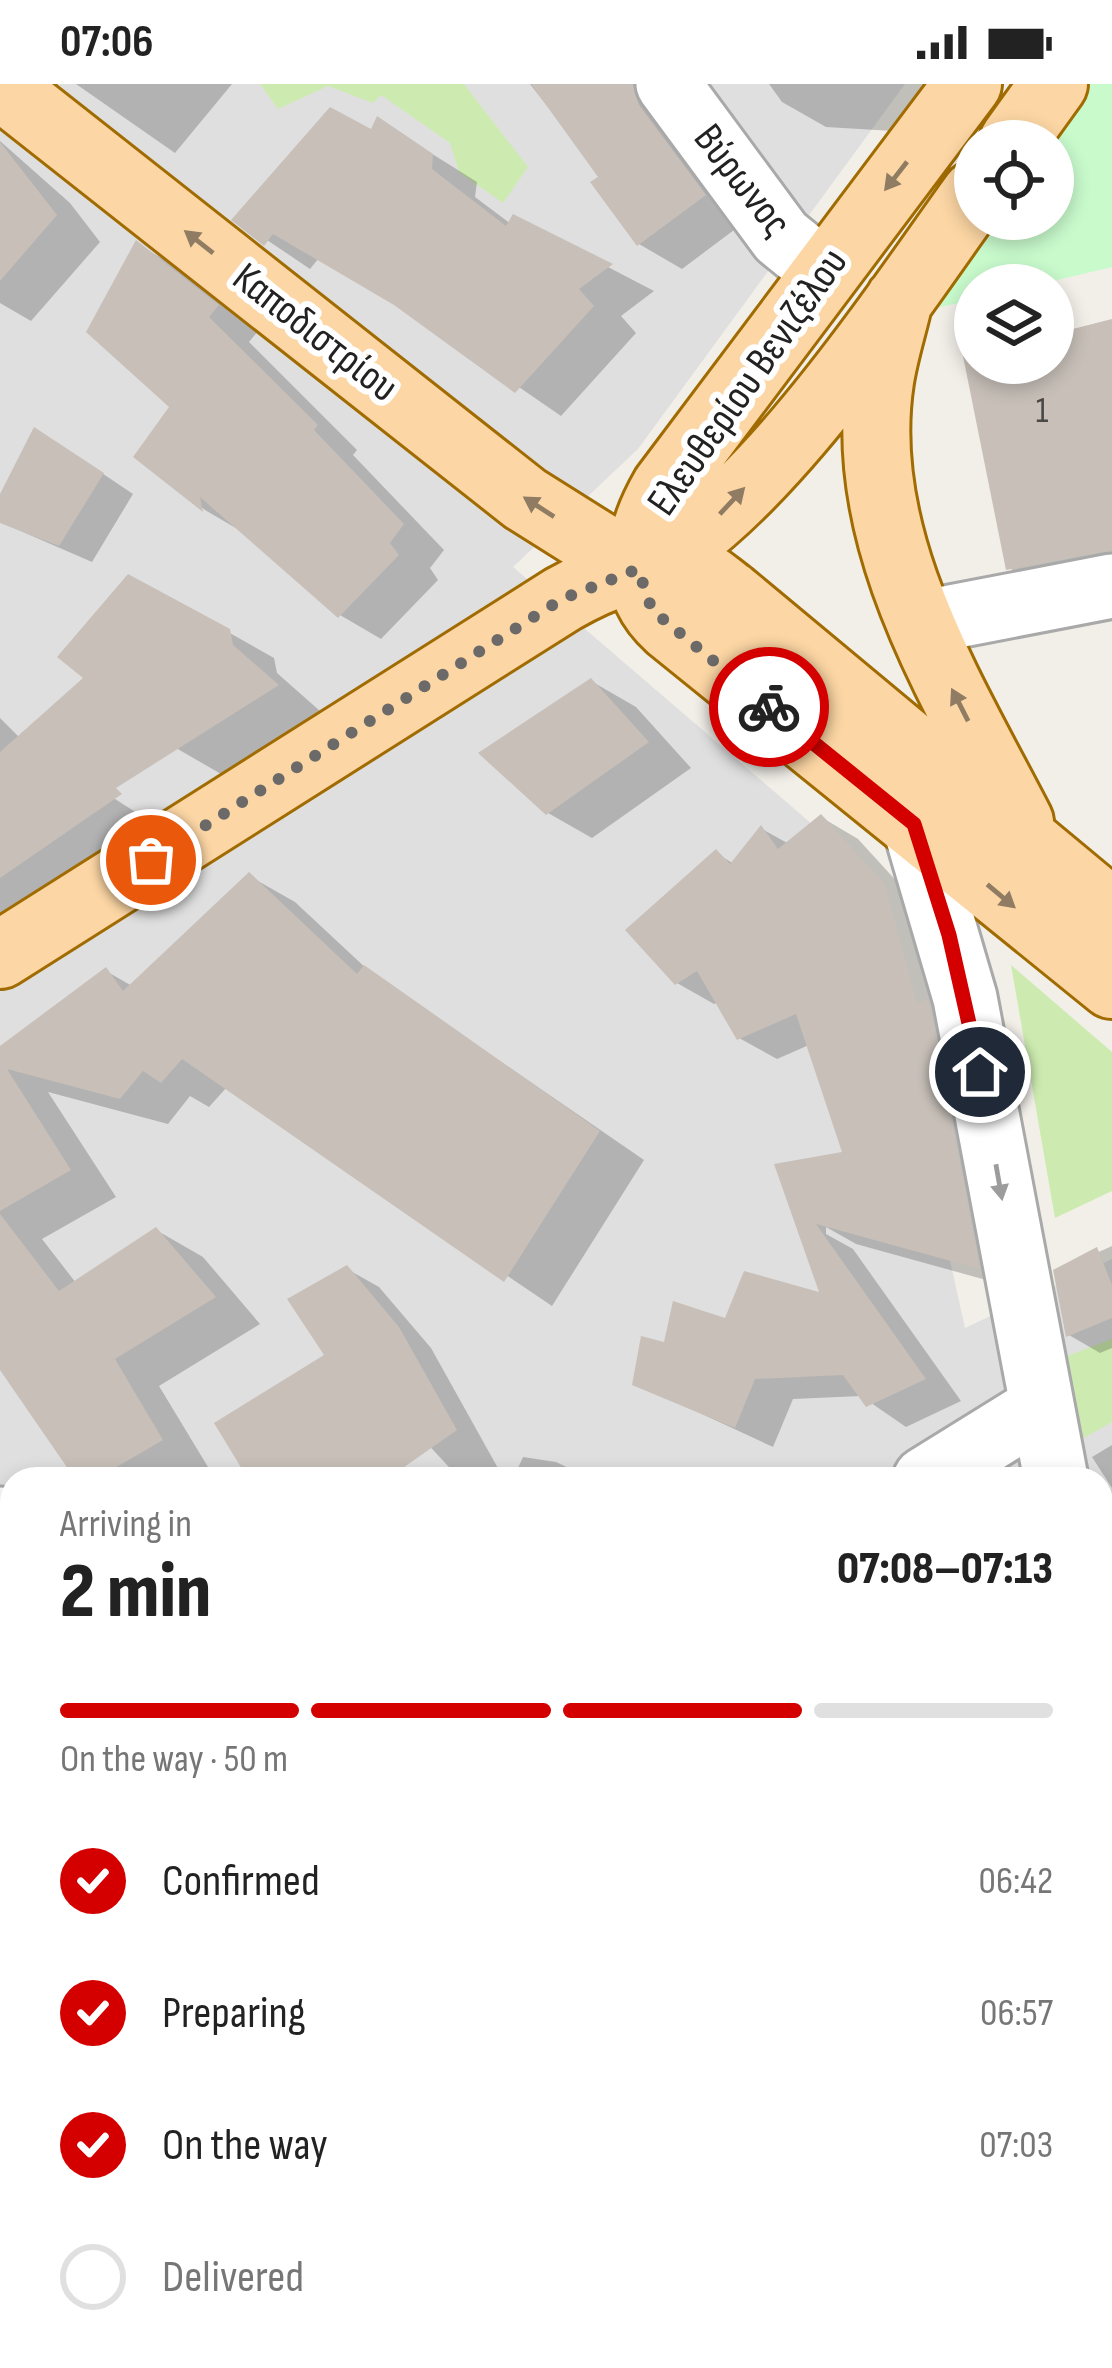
<!DOCTYPE html>
<html lang="en">
<head>
<meta charset="utf-8">
<style>
  :root { --surface:#fff; --page:#f2f2f2; --text:#222; --muted:#767676; --line:#e0e0e0; --accent:#d40000 }
  body { margin:0; font-family:"Sofia Sans Condensed",sans-serif; background:var(--page); color:var(--text); height:100vh; display:flex; flex-direction:column; font-size:45px; white-space:nowrap }
  * { box-sizing:border-box; margin:0 }
  p { font-size:39px; color:var(--muted) }
  .icon { flex:none; width:66px; height:66px; fill:none; stroke:currentColor; stroke-width:2; stroke-linecap:round; stroke-linejoin:round }
  .map { position:relative; flex:1; overflow:hidden }
  .details { position:absolute; left:0px; top:1383px; width:1113px; height:903px; display:flex; flex-direction:column; background:var(--surface); border-radius:36px 36px 0 0; box-shadow:0 6px 18px #0003 }
  .details>* { flex:none }
  .buttons { position:absolute; left:954px; top:36px; display:grid; gap:24px }
  .buttons a { display:grid; place-items:center; width:120px; height:120px; border-radius:50%; background:var(--surface); box-shadow:0 6px 18px #0003; font-size:60px }
  .pin { position:absolute; display:grid; place-items:center; width:102px; height:102px; color:#fff; margin:-51px; border:6px solid #fff; border-radius:50%; box-shadow:0 3px 12px #0007 }
  .courier { position:absolute; display:grid; place-items:center; width:120px; height:120px; margin:-60px; border:9px solid #d40000; border-radius:50%; background:#fff; color:#222; box-shadow:0 3px 15px #0007 }
  .headline em { font-style:normal; font-weight:800 }
  .headline div { display:flex; flex-direction:column-reverse }
  .headline { display:flex; align-items:center; justify-content:space-between; height:204px; padding:0 60px }
  h1 { font-size:78px; font-weight:800; line-height:90px }
  .bar { display:grid; grid-template-columns:repeat(4,1fr); gap:18px 12px; align-content:center; height:144px; padding:0 60px }
  .bar i { height:15px; border-radius:9px; background:var(--line) }
  .bar .on { background:var(--accent) }
  .bar p { grid-column:span 4 }
  ol { padding:0 60px; list-style:none }
  li { display:flex; align-items:center; gap:36px; height:132px }
  li p { margin-inline-start:auto }
  li .icon { padding:12px; border-radius:50%; background:var(--accent); color:#fff; stroke-width:4 }
  li:last-child { color:var(--muted) }
  li i { width:66px; height:66px; border:6px solid var(--line); border-radius:50% }
  .status { display:flex; justify-content:space-between; align-items:center; height:84px; padding:0 60px; background:var(--surface); direction:ltr }
  .status svg { height:33px; fill:currentColor }
  .map>svg:first-child { display:block }
  .residential { fill:#e0dfdf; fill-rule:evenodd }
  .grass { fill:#cdebb0 }
  .park { fill:#c8facc }
  .shadow { fill:#0003 }
  .building { fill:#c7bfb8 }
  .lines { fill:none; stroke-linecap:round; stroke-linejoin:round }
  .minor-casing { stroke:#a9a9a9; stroke-width:69 }
  .major-casing { stroke:#a06b00; stroke-width:72 }
  .minor { stroke:#fff; stroke-width:63 }
  .major { stroke:#fcd6a4; stroke-width:66 }
  .oneway { fill:#8f7c63 }
  .oneway2 { fill:#9c9c9c }
  .done { stroke:#6b6a68; stroke-width:12; stroke-dasharray:0 21.6 }
  .route { stroke:#d40000; stroke-width:15 }
  .labels { text-anchor:middle; dominant-baseline:central; stroke-width:12; stroke-linejoin:round; paint-order:stroke }
  .number-label { font-size:36px; fill:#4b4948 }
  .street-label { font-size:42px; fill:#222; stroke:#fff }
</style>
</head>
<body>
<div class="status"><b>07:06</b><svg viewBox="0 0 49 12"><path d="M0 12V9h3v3zM5 12V6h3v6zM10 12V3h3v9zM15 12V0h3v12zM26 1h20v11H26zM47 4h2v5h-2z"/></svg></div>
<div class="map">
<svg width="1112" height="2284" viewBox="0 0 1112 2284">
  <rect width="100%" height="100%" fill="#f2efe9"/>
  <path class="residential" d="M0,0h905l-267,365 -125,118 328,282 81,285 43,194 147,-69v1109h-1112zM12,1395h1089v879h-1089z"/>
  <path class="grass" d="M260,0h204l64,83 -25,36 -44,-31 -9,-29 -69,-48 -8,8 -45,-17 -50,23z
    M1011,881l101,87v139l-57,27z
    M1112,1255v83l-30,17 -23,-80z"/>
  <path class="park" d="M1084,0h28v183l-76,18h-61v14l-38,9 -2,-16 54,-73h64v-78z"/>
  <path class="shadow" d="M76,0h156l-57,69z
    M530,0h148l68,137 -64,48 -43,-25 -36,-66z
    M769,0h183l-59,47 -67,-4 -44,-25z
    M378,36l99,62 -2,15 36,27 3,-6 140,73 -33,25 15,17 -75,83 -165,-114 -77,-44 -9,11 -74,-50 136,-85z
    M0,57l70,62 30,39 -69,79 -31,-18z
    M137,160l40,23 81,64 -9,11 108,108 -4,5 91,95 -14,18 8,12 -57,59 -41,-24 -94,-81 -41,-24 -68,-53 36,-50z
    M1112,238v261l-55,13 -48,-28 -42,-210 8,-2v7h78v-26z
    M66,365l67,45 -41,68 -92,-40v-21z
    M228,548l46,26 3,15 43,38 -99,63 -45,-26z
    M591,597l45,26 55,61 -99,70 -44,-25z
    M0,634l20,20 134,86 -154,93z
    M821,733l37,22 64,70 93,379 -159,-44 -30,-17v7l27,15 108,152 -55,26 -45,-31 -68,3 -20,48 -138,-64 31,-38 61,-23 97,-25 -46,-130 68,-13 -37,-109 -32,14 -38,-21 -20,-36 -5,2 -37,-21 39,-130 18,11 28,-35 27,15z
    M249,792l46,26 74,69 275,189 -92,146 -325,-219 -18,20 -19,-11 -22,28 -120,-32 68,105 -74,42 34,44 80,-53 47,27 57,67 -101,62 49,81 -21,12h-108l-79,-117v-303l106,-88 26,15z
    M1112,1162v102l-12,5 -31,-18 -13,-64z
    M347,1185l32,18 52,61 73,131h-44l-167,-180z
    M1112,1361v43l-20,-31z
    M523,1373l33,5 36,17h-79z
    M3,1564l9,5v319l-12,9z
    M1101,1738l11,7v171l-11,1z
    M1112,2038v240l-11,-7v-230z
    M684,2274h147l2,10h-167z"/>
  <path class="building" d="M531,0h102l6,21 67,90 -69,51 -47,-64 8,-5z
    M330,23l41,22 6,-13 56,38 -1,15 74,57 7,-12 100,50 -34,25 15,17 -79,87 -121,-88 -121,-71 -9,12 -33,-26z
    M0,58l57,73 -57,66z
    M136,156l83,65 -10,12 109,108 -4,5 90,94 -14,19 9,12 -61,63 -138,-121 3,15 -70,-55 36,-50 -83,-75z
    M1112,235v231l-106,20 -43,-214 12,-3v10h78v-29z
    M34,343l70,46 -45,73 -59,-23v-29z
    M128,490l102,55 3,16 46,40 -163,103 6,6 -122,84v-126l83,-74 -26,-21z
    M591,594l58,64 -103,73 -68,-62z
    M821,730l64,70 32,119 11,-4 52,270 -164,-45 110,155 -60,28 -23,-32 -88,4 -20,49 -103,-43 9,-49 23,6 9,-41 52,17 19,-47 75,21 -45,-128 68,-12 -46,-138 -59,26 -40,-69 -22,14 -50,-55 91,-81 14,15 31,-39 17,24z
    M249,788l108,102 7,-9 236,166 -96,151 -322,-223 -21,24 -18,-12 -23,28 -113,-30 64,101 -71,41v-165l106,-79 17,24z
    M0,1130l59,77 97,-64 60,70 -101,62 48,81 -67,39h-21l-75,-109z
    M1097,1163l15,38v33l-46,19 -13,-67z
    M347,1181l52,62 58,103 -70,49h-139l-34,-56 110,-68 -37,-56z"/>
  <g class="lines">
    <defs>
      <path id="minor" d="M668,0l113,153 42,34
        M920,539l192,-37
        M914,740l51,174 91,481
        M925,1395l116,-72
        M0,1435l12,19
        M1101,1597l11,50
        M0,1968l12,-7
        M529,2274l7,10"/>
      <path id="major" d="M968,0l-303,403c-27,47 -40,100 5,140l442,358
        M0,1l525,414 113,71
        M1013,57l41,-57
        M899,216c-6,27 -15,54 -19,81 -24,158 71,307 140,441
        M638,486c120,-54 259,-268 337,-376
        M0,871l563,-356c32,-18 91,-46 128,-31 14,6 27,18 39,27l382,318"/>
    </defs>
    <use href="#minor" class="minor-casing"/>
    <use href="#major" class="major-casing"/>
    <use href="#minor" class="minor"/>
    <use href="#major" class="major"/>
  </g>
  <defs><path id="oneway-solid" d="M-6-.8H1V-3.2L6.5 0L1 3.2V.8H-6Z" transform="scale(3)"/></defs>
  <g class="oneway">
    <use href="#oneway-solid" transform="translate(896 92) rotate(128)"/>
    <use href="#oneway-solid" transform="translate(199 158) rotate(-142)"/>
    <use href="#oneway-solid" transform="translate(732 417) rotate(-47)"/>
    <use href="#oneway-solid" transform="translate(539 423) rotate(-147)"/>
    <use href="#oneway-solid" transform="translate(960 621) rotate(-117)"/>
    <use href="#oneway-solid" transform="translate(1001 812) rotate(40)"/>
  </g>
  <use class="oneway2" href="#oneway-solid" transform="translate(999 1098) rotate(80)"/>
  <g class="lines">
    <path class="done" d="M151,776l411,-261 76,-30 14,41 117,97"/>
    <path class="route" d="M769,623l145,117 35,111 31,137"/>
  </g>
  <g class="labels">
    <g class="number-label">
      <text x="1042" y="327">1</text>
    </g>
    <g class="street-label">
      <text transform="translate(742 97) rotate(52)">Βύρωνος</text>
      <text transform="translate(315 249) rotate(38)">Καποδιστρίου</text>
      <text transform="translate(748 298) rotate(-55)">Ελευθερίου Βενιζέλου</text>
    </g>
  </g>
</svg>
<div class="buttons">
<a><svg class="icon" aria-label="locate" viewBox="0 0 24 24"><circle cx="12" cy="12" r="6"/><path d="M12 2v4M12 18v4M2 12h4M18 12h4"/></svg></a>
<a><svg class="icon" aria-label="layers" viewBox="0 0 24 24"><path d="M12 4l9 5-9 5-9-5zM3 14l9 5 9-5"/></svg></a>
</div>
<div class="pin" style="left:151px;top:776px;background:#ea580c"><svg class="icon" aria-label="bag" viewBox="0 0 24 24"><path d="M5 8h14l-1 12H6zM9 8a3 3 0 0 1 6 0"/></svg></div>
<div class="pin" style="left:980px;top:988px;background:#1f2937"><svg class="icon" aria-label="home" viewBox="0 0 24 24"><path d="M3 11l9-7 9 7M6 9v11h12V9"/></svg></div>
<div class="courier" style="left:769px;top:623px"><svg class="icon" aria-label="bike" viewBox="0 0 24 24"><circle cx="6" cy="16" r="4"/><circle cx="18" cy="16" r="4"/><path d="M6 16l4-8h5l3 8M10 8l3 8H6M13 5h3"/></svg></div>
<section class="details">
<div class="headline"><div><h1>2 min</h1><p>Arriving in</p></div><em>07:08–07:13</em></div>
<div class="bar"><i class="on"></i><i class="on"></i><i class="on"></i><i></i><p>On the way · 50 m</p></div>
<ol>
<li><svg class="icon" aria-label="check" viewBox="0 0 24 24"><path d="M5 12l5 5 9-10"/></svg>Confirmed<p>06:42</p></li>
<li><svg class="icon" aria-label="check" viewBox="0 0 24 24"><path d="M5 12l5 5 9-10"/></svg>Preparing<p>06:57</p></li>
<li><svg class="icon" aria-label="check" viewBox="0 0 24 24"><path d="M5 12l5 5 9-10"/></svg>On the way<p>07:03</p></li>
<li><i></i>Delivered</li>
</ol>
</section>
</div>
</body>
</html>
